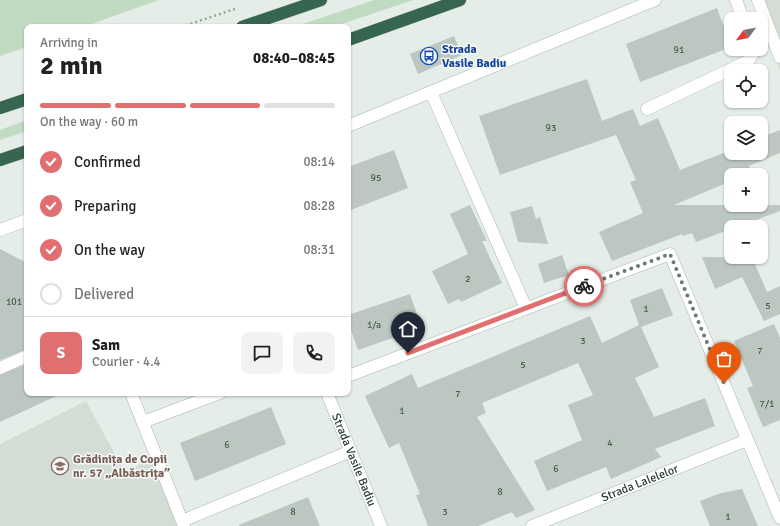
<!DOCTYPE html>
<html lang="en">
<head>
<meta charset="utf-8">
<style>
  :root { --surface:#fff; --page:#f2f2f2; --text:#222; --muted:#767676; --line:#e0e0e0; --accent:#e26f6f }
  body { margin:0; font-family:Signika,sans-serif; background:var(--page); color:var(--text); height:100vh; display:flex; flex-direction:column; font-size:15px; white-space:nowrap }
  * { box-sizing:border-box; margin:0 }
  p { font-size:13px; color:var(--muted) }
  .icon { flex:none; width:22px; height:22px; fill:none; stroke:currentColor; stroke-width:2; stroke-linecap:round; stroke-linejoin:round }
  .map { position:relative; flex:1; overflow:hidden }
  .details { position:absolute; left:24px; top:24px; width:327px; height:372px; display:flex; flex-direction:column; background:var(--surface); border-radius:8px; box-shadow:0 1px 3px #0004 }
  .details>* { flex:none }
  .needle { width:26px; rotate:238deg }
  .buttons { position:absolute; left:724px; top:12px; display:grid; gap:8px }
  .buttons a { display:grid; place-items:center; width:44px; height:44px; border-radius:8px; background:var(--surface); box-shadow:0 1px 3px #0004; font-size:20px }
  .pin { position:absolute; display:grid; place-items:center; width:34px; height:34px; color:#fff; margin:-41px -17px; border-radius:50% 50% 50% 0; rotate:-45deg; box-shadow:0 0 4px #0007 }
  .pin .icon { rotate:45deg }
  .courier { position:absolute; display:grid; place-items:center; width:40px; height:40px; margin:-20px; border:3px solid #e26f6f; border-radius:50%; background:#fff; color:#222; box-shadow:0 1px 5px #0007 }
  .summary em { font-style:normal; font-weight:700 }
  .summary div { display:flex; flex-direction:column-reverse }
  .summary { display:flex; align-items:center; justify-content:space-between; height:68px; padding:0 16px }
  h1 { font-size:26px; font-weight:700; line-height:30px }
  .bar { display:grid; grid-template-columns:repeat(4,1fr); gap:6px 4px; align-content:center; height:48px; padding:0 16px }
  .bar i { height:5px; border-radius:3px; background:var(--line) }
  .bar .selected { background:var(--accent) }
  .bar p { grid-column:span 4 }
  .line { display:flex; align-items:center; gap:10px; padding:0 16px; border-top:1px solid var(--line) }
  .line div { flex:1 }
  .round { display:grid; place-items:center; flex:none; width:42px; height:42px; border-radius:8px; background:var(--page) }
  ol { padding:0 16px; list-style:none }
  li { display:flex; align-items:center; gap:12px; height:44px }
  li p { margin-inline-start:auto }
  li .icon { padding:4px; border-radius:50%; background:var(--accent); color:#fff; stroke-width:4 }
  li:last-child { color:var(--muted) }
  li i { width:22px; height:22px; border:2px solid var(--line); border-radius:50% }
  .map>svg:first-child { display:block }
  .built { fill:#d4dcd6 }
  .green { fill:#c1dbc2 }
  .building { fill:#bbc7c0 }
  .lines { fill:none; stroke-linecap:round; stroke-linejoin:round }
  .lane-casing { stroke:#a8b5ad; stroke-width:13 }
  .street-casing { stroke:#a8b5ad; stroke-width:13 }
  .secondary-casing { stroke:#a5b7ad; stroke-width:13 }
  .highway-casing { stroke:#c3c9c5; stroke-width:13 }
  .path { stroke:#8aac99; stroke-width:2.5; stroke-dasharray:2 3; stroke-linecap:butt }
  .lane { stroke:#fff; stroke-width:12 }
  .street { stroke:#fff; stroke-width:12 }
  .secondary { stroke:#fff; stroke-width:12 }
  .highway { stroke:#366550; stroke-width:12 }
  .done { stroke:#6a7b71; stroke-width:4; stroke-dasharray:0 7.2 }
  .route { stroke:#e26f6f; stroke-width:5 }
  .labels { text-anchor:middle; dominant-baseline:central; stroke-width:3; stroke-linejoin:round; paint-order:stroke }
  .number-label { font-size:10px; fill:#4c6055 }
  .transit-label { font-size:12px; font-weight:bold; fill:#164399; stroke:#f6f9f7; text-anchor:start }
  .education-label { font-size:12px; font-weight:bold; fill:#785e54; stroke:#f6f9f7; text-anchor:start }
  .street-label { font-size:12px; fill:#273d31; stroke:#f6f9f7 }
</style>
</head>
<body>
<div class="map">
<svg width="780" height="526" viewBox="0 0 780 526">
  <rect width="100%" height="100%" fill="#e5ede8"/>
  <path class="built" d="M754,0h26v71l-19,-52z
    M86,401l39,72 25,-15 28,68h-178v-82z"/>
  <path class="green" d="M0,0h159l-76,27h-56v20l-27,9z
    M374,0h39l-80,27h-39z
    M27,120v11l-27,9v-10z"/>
  <path class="building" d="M717,8l14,39 -91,35 -14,-38z
    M454,36l8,19 -44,19 -8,-20z
    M587,79l15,42 31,-12 7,17 18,-8 22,52 51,-20v3h30v-16l19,-7v23l-31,13 3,6 -6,3h-15v6l-57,24h106v6l-43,16h-6v2l-35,13 -4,-9 -9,3 -1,-2 -70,27 -13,-29 44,-19 -13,-31 6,-2 -20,-45 -116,40 -21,-59z
    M394,150l14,38 -60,23v-44z
    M470,205l17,36h-5l20,42 -41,19 -2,-3 -11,5 -16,-33 36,-17 -18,-40z
    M532,206l4,13 4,-2 8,27 -30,-2 -8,-30z
    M0,249l27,14v86l-27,11z
    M562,255l7,20 -25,8 -6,-19z
    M702,257h50l15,35 13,-6v28l-16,7 -22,-44 -27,12z
    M662,288l11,27 -32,12 18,40 -24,11 19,39 51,-19 10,28 -60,23 6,8 -50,22 -5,-12 -59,24 -13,-30 48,-21 -14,-35 25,-10 -15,-32 -96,40 4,10 -9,4 58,93 -19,8 -4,-6 -34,14h-50l-12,-31 4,-1 -21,-51 -10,5 -24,-52 47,-22 6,14 172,-72 12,27 37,-18 -9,-25z
    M410,294l14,40 -18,6 -2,-6 -46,16 -10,-29v-6z
    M774,324l6,14v82l-17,7 -16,-39 6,-2 -19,-45z
    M27,364v29h36l-63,29v-47z
    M271,407l15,37 -91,37 -15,-38z
    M742,489l16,37h-48l-10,-25 21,-8z
    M308,497l12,29h-81v-1z"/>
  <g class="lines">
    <defs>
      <path id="lane" d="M736,0l7,19
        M758,0l22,57
        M647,109l101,-48 5,-7v-5
        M348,126l307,-126
        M0,230l27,-10
        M0,368l27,-12
        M131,393l53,133
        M143,422l77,-29
        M182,521l169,-70"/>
      <g id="street">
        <path d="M431,92l95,216"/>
        <path d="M348,376l322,-122 110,264"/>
        <path id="s1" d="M532,526l215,-86"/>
      </g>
      <g id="secondary">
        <path id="s2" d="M327,393l54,133"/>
      </g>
      <path id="highway" d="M242,27l79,-27
        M348,40l112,-40
        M0,108l27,-9
        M0,160l27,-9"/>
    </defs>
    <use href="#lane" class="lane-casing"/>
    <use href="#street" class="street-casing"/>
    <use href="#secondary" class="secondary-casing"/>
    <use href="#highway" class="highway-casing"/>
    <path class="path" d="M181,27l54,-18"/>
    <use href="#lane" class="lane"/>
    <use href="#street" class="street"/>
    <use href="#secondary" class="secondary"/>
    <use href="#highway" class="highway"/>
  </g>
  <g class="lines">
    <path class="done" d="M584,286l86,-32 54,129"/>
    <path class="route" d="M408,353l176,-67"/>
  </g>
  <defs>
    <symbol id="bus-ring" viewBox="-11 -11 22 22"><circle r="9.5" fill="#f6f9f7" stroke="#1a4fb4" stroke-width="1.5"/><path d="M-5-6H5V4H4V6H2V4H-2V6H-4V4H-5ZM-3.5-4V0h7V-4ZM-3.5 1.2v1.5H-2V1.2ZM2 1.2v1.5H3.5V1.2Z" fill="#1a4fb4"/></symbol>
    <symbol id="school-ring" viewBox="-11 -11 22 22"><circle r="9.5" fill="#f6f9f7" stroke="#8d6e63" stroke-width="1.5"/><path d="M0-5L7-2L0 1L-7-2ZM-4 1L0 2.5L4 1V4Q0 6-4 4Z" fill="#8d6e63"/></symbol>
  </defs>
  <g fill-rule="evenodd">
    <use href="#bus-ring" x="419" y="46" width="20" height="20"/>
    <use href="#school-ring" x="50" y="456" width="20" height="20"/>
  </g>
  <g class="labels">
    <g class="number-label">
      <text x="679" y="50">91</text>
      <text x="551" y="128">93</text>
      <text x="376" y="178">95</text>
      <text x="468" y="279">2</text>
      <text x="14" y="302">101</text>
      <text x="768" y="306">5</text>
      <text x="646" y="309">1</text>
      <text x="374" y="325">1/a</text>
      <text x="583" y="341">3</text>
      <text x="760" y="351">7</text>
      <text x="523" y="365">5</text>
      <text x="458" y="394">7</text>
      <text x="767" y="404">7/1</text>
      <text x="402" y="411">1</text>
      <text x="610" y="443">4</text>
      <text x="227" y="445">6</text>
      <text x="556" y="469">6</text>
      <text x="500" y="492">8</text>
      <text x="293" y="512">8</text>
      <text x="445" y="512">3</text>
      <text x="728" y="517">1</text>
    </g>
    <g class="transit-label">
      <text x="442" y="49">Strada<tspan x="442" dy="14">Vasile Badiu</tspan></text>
    </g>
    <g class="education-label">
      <text x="73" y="459">Grădinița de Copii<tspan x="73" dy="14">nr. 57 „Albăstrița”</tspan></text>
    </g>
    <g class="street-label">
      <text stroke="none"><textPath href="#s2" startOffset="72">Strada Vasile Badiu</textPath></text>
      <text stroke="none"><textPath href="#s1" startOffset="116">Strada Lalelelor</textPath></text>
    </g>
  </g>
</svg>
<div class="buttons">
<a><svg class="needle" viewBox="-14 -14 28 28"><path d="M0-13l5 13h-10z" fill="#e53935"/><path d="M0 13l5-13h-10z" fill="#767676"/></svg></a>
<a><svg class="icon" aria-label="locate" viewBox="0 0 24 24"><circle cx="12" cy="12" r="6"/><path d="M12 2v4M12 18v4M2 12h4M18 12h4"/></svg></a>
<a><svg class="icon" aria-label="layers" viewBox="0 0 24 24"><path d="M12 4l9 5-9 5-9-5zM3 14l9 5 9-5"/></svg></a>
<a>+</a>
<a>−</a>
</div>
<div class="pin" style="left:724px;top:383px;background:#ea580c"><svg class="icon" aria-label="bag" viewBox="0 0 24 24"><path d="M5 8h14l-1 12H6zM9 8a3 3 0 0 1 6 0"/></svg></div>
<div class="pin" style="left:408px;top:353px;background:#1f2937"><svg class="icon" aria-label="home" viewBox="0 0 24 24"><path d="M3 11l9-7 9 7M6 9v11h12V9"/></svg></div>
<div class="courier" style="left:584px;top:286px"><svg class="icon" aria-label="bike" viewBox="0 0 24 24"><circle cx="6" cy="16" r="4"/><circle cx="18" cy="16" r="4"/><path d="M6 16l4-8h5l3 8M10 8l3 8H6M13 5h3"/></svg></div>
<section class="details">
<div class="summary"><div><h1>2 min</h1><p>Arriving in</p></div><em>08:40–08:45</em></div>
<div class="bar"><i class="selected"></i><i class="selected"></i><i class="selected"></i><i></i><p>On the way · 60 m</p></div>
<ol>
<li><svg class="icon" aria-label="check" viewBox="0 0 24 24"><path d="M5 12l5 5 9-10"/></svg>Confirmed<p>08:14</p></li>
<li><svg class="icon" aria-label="check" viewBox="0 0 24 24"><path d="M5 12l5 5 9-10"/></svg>Preparing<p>08:28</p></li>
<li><svg class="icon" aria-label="check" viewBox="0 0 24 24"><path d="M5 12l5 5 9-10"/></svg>On the way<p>08:31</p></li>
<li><i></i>Delivered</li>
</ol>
<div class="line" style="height:72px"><b class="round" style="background:var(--accent);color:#fff">S</b><div><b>Sam</b><p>Courier · 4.4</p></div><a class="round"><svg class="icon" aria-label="chat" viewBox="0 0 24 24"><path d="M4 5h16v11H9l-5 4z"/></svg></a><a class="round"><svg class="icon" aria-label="phone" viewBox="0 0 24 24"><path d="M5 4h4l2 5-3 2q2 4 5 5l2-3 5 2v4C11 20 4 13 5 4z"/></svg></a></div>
</section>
</div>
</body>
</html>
